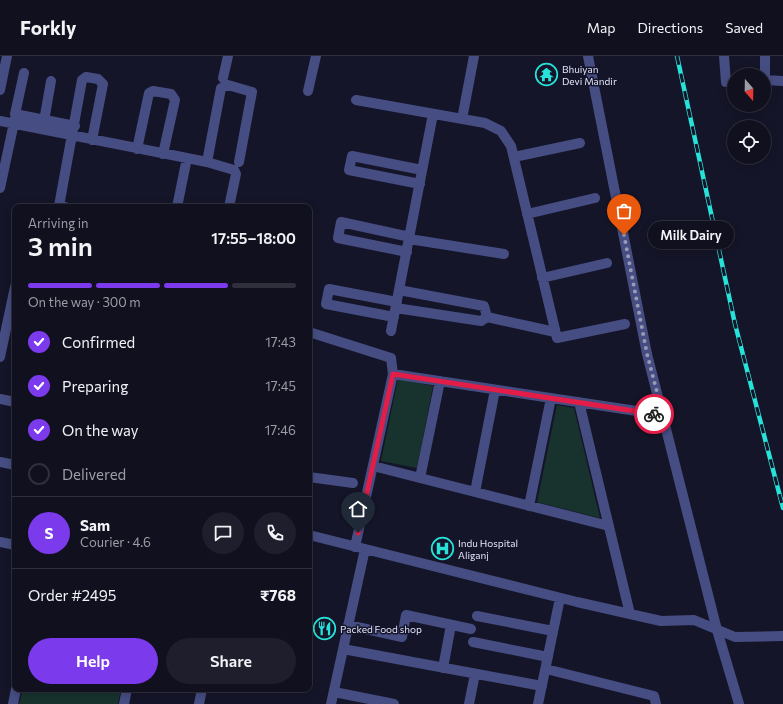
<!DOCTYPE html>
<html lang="en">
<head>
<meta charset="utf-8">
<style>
  :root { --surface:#10101f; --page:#1e1e2c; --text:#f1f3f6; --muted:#9c9da4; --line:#30303d; --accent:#7c3aed }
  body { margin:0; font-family:Commissioner,sans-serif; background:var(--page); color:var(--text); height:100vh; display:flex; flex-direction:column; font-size:15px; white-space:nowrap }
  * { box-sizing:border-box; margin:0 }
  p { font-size:13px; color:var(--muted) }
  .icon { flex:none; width:22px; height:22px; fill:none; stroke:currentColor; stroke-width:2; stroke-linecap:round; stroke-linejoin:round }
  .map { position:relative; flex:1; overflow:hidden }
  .sheet { position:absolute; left:12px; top:148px; width:300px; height:488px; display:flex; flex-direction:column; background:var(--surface); border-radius:8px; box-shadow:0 2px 10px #0003,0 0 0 1px var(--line) }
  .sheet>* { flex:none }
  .needle { width:26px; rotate:160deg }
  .tools { position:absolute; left:727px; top:12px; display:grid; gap:8px }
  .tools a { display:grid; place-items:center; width:44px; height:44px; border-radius:50%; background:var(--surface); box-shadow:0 2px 10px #0003,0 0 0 1px var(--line); font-size:20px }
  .pin { position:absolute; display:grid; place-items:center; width:34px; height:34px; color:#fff; margin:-41px -17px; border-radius:50% 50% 50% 0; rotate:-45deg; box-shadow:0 0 4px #0007 }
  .pin .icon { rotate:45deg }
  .courier { position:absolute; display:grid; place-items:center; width:40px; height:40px; margin:-20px; border:3px solid #e11d48; border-radius:50%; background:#fff; color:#222; box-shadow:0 1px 5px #0007 }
  .bubble { position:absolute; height:28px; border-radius:14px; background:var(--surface); box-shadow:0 2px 10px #0003,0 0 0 1px var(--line); font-size:13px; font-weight:600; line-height:28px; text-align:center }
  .head em { font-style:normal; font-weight:600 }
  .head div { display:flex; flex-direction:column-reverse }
  .head { display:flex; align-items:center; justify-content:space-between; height:68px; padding:0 16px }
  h1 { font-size:26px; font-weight:600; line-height:30px }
  .bar { display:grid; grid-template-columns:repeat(4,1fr); gap:6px 4px; align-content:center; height:48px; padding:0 16px }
  .bar i { height:5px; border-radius:3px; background:var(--line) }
  .bar .active { background:var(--accent) }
  .bar p { grid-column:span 4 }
  .line { display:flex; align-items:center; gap:10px; padding:0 16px; border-top:1px solid var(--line) }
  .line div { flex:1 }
  .round { display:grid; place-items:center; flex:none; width:42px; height:42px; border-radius:21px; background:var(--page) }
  ol { padding:0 16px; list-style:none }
  li { display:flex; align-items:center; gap:12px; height:44px }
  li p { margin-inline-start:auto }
  li .icon { padding:4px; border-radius:50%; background:var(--accent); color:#fff; stroke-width:4 }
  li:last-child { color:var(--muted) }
  li i { width:22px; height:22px; border:2px solid var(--line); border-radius:50% }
  .cta { display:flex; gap:8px; margin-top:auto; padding:8px 16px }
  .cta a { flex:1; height:46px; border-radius:24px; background:var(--accent); color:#fff; font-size:16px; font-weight:600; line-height:46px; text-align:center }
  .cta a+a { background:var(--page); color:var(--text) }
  header { display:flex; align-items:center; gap:24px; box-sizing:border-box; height:56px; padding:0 20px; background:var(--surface); border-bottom:1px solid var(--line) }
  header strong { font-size:19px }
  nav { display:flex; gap:22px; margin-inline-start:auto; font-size:14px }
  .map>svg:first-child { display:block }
  .green { fill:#18332e }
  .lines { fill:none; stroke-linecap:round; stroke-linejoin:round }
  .minor { stroke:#464d82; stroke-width:10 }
  .rail-casing { stroke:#26e2d9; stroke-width:4.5 }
  .rail { stroke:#151529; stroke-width:3; stroke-dasharray:9; stroke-linecap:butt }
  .done { stroke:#9a9ab2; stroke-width:4; stroke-dasharray:0 7.2 }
  .route { stroke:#e11d48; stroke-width:5 }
  .labels { text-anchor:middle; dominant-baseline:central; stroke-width:3; stroke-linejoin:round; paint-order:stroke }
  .poi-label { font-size:10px; fill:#e1e2fb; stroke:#151529; text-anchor:start }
</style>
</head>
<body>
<header>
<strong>Forkly</strong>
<nav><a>Map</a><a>Directions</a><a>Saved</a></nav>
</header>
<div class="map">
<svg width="783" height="648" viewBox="0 0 783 648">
  <rect width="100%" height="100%" fill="#151529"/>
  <path class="green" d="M398,323l35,7 -16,82 -36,-7z
    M557,349l17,3 26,110 -63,-16z
    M23,633h98l-3,15h-99z"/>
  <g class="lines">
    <path class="minor" d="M588,0l59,298 70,276 22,74
      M724,0l2,26h8
      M765,0v24
      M24,17l-9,41 60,12
      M223,22l5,-22
      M764,24l19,1
      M0,34l7,-34
      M308,35l8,-35
      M356,44l129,23 16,8 10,15 46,192 68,-14
      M462,63l12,-63
      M0,65l207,41 27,8 2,4 -7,33
      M44,65l7,-40
      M137,93l12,-56 4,-2 18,3 4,6 -12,54
      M514,101l66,-14
      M207,106l14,-74 7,-3 24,7 -13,70
      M420,128l-71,-14 3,-14 70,14
      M0,132l15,-70
      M65,151l-6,-1 23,-126 4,-3 12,2 5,5 -11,56
      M177,151l10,-49
      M527,158l68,-16
      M409,183l95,15
      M407,196l-69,-14 3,-16 69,15
      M542,222l65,-15
      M399,234l85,16 3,11
      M396,252l85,13 6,-4 68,15
      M394,261l-68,-13 3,-15 68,13
      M391,275l42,-217
      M309,276l82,26 2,16
      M0,301l15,-70
      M0,343l15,3
      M579,346l51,212
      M0,406l15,3
      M373,410l236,60
      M309,421l44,6
      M420,422l20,-97
      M475,436l20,-102
      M529,450l22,-108
      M309,479l268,67 84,19 33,-1 41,17 48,-1
      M0,486l15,3
      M355,491l38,-173 270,41
      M477,560l76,15
      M348,569l54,12 4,-22 65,14
      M473,586l75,15
      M343,593l199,37
      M443,612l8,-43
      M546,613l108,27 2,8
      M334,636l60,12
      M13,648l3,-15
      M124,648l3,-15
      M199,648l3,-15
      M331,648l34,-155
      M469,648l6,-30
      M538,648l22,-106"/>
    <defs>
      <path id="rail" d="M677,0l58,268 48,184"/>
    </defs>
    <use href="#rail" class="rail-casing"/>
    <use href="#rail" class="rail"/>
  </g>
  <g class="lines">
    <path class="done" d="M624,179l23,119 16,61 -9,-1"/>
    <path class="route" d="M358,477l35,-159 261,40"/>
  </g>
  <defs>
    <symbol id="temple-ring" viewBox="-11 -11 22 22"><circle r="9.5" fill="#151529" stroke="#26e2d9" stroke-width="1.5"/><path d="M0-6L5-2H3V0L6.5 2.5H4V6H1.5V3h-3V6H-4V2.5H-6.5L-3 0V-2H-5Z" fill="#26e2d9"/></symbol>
    <symbol id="hospital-ring" viewBox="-11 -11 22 22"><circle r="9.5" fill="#151529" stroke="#26e2d9" stroke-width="1.5"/><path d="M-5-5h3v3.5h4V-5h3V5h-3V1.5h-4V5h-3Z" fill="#26e2d9"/></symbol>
    <symbol id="restaurant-ring" viewBox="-11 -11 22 22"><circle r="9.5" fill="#151529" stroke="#26e2d9" stroke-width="1.5"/><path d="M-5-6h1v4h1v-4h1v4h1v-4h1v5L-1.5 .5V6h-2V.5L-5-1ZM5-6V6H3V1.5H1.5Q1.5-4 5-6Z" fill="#26e2d9"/></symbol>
  </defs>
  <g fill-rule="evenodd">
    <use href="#temple-ring" x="534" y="6" width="25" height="25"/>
    <use href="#hospital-ring" x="430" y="480" width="25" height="25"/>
    <use href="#restaurant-ring" x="312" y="560" width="25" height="25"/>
  </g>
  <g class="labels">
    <g class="poi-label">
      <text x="562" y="13">Bhuiyan<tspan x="562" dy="12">Devi Mandir</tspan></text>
      <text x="458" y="487">Indu Hospital<tspan x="458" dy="12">Aliganj</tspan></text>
      <text x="340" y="573">Packed Food shop</text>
    </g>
  </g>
</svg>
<div class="tools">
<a><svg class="needle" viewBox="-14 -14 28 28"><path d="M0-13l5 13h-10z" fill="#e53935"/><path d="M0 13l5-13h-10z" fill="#9c9da4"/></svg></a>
<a><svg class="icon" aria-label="locate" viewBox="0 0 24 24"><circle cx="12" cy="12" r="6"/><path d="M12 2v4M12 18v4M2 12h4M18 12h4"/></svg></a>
</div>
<div class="pin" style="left:624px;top:179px;background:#ea580c"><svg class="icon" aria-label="bag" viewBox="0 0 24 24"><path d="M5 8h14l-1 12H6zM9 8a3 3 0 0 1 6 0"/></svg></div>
<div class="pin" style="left:358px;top:477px;background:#1f2937"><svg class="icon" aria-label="home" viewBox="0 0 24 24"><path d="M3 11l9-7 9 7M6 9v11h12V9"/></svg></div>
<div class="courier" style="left:654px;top:358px"><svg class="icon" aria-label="bike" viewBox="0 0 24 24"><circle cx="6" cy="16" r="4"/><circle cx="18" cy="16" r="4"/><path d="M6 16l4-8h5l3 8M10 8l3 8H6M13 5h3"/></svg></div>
<div class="bubble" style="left:648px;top:165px;width:86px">Milk Dairy</div>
<section class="sheet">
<div class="head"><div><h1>3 min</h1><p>Arriving in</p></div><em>17:55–18:00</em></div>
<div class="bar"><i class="active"></i><i class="active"></i><i class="active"></i><i></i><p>On the way · 300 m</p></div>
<ol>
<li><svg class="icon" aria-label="check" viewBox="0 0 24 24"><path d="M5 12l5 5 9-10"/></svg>Confirmed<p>17:43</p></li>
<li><svg class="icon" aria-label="check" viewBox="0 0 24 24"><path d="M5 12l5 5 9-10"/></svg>Preparing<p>17:45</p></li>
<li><svg class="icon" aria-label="check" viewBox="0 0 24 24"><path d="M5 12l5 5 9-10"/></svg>On the way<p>17:46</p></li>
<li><i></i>Delivered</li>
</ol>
<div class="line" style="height:72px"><b class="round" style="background:var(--accent);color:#fff">S</b><div><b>Sam</b><p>Courier · 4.6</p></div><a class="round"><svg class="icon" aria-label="chat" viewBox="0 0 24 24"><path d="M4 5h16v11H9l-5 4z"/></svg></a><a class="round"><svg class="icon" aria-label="phone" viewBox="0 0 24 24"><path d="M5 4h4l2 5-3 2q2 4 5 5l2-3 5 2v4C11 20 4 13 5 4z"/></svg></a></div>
<div class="line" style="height:52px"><div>Order #2495</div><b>₹768</b></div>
<div class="cta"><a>Help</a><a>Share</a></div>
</section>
</div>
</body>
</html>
